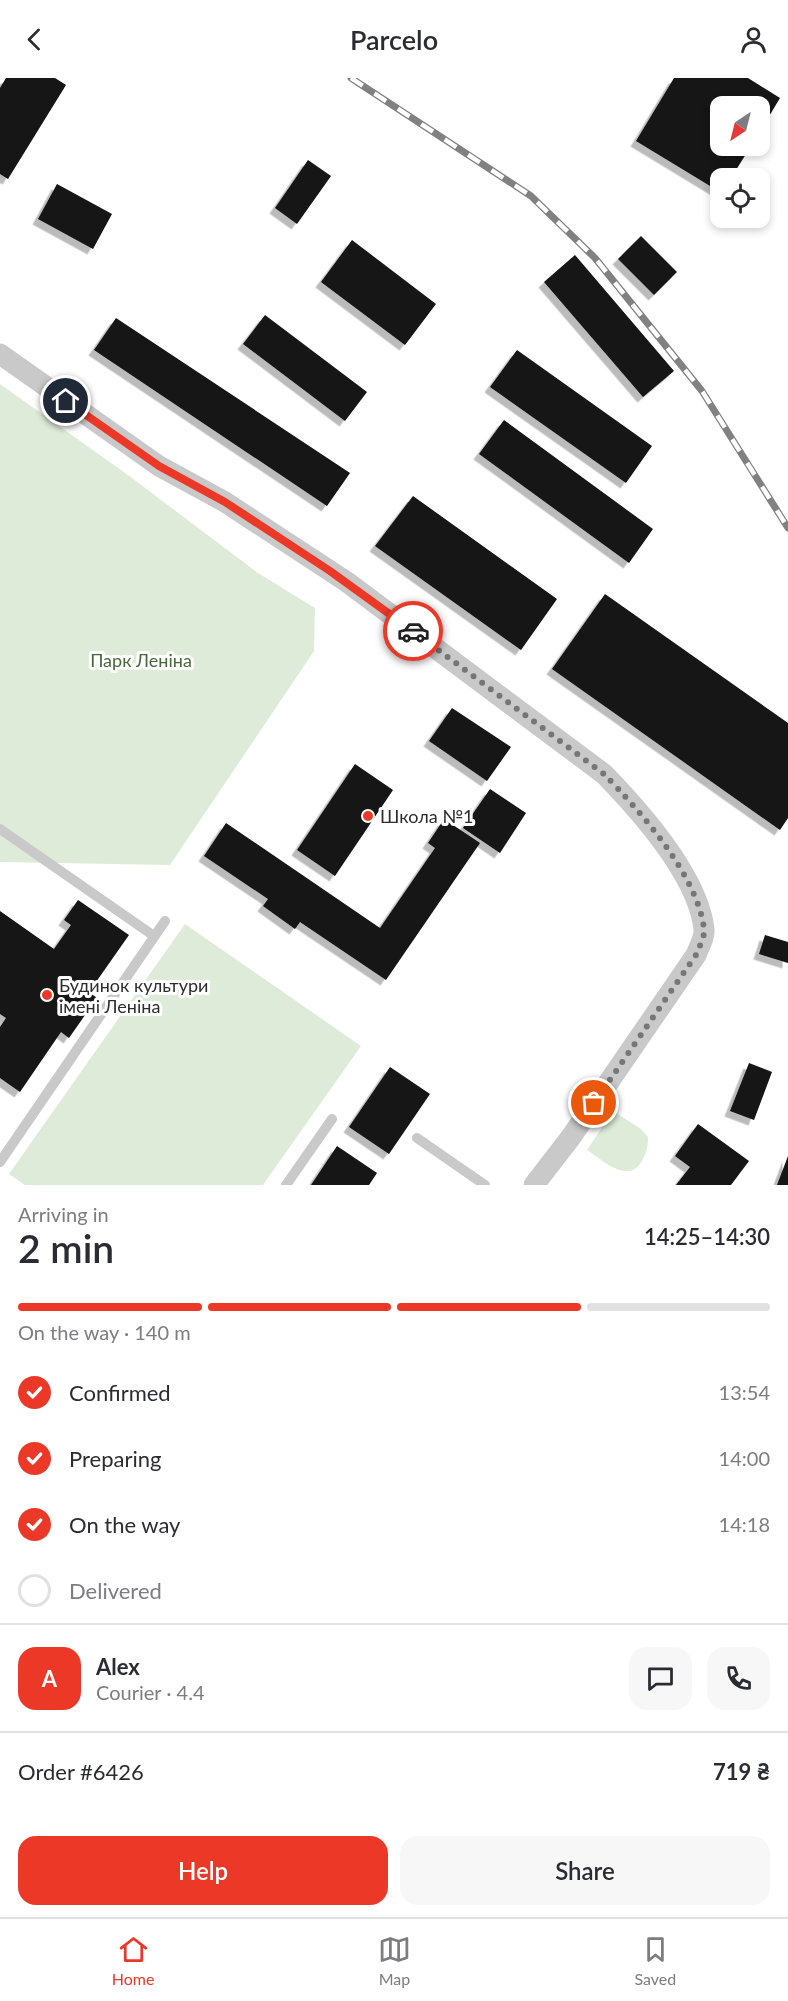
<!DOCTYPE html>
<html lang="en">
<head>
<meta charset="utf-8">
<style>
  :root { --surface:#fff; --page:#f7f7f7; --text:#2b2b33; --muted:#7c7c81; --line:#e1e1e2; --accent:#eb3827 }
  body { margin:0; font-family:Lato,sans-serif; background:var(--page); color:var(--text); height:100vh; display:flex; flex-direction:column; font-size:22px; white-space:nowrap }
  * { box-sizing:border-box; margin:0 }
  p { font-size:20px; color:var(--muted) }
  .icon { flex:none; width:33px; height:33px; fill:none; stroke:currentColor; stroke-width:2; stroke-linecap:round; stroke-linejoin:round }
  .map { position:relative; height:1107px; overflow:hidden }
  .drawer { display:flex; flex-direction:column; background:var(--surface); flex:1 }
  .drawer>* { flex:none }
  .needle { width:39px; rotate:215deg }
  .buttons { position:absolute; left:710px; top:18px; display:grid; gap:12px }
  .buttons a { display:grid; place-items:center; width:60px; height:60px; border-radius:12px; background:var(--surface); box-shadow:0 3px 9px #0003; font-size:30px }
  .pin { position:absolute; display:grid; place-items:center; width:51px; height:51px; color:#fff; margin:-26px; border:3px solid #fff; border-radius:50%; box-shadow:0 2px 6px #0007 }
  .courier { position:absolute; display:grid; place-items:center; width:60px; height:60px; margin:-30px; border:4px solid #eb3827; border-radius:50%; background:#fff; color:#222; box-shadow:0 2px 8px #0007 }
  .overview em { font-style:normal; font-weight:600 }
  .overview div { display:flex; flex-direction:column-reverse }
  .overview { display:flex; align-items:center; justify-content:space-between; height:102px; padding:0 18px }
  h1 { font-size:39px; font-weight:600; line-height:45px }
  .bar { display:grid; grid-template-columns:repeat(4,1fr); gap:9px 6px; align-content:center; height:72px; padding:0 18px }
  .bar i { height:8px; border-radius:4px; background:var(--line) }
  .bar .active { background:var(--accent) }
  .bar p { grid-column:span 4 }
  .line { display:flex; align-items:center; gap:15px; padding:0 18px; border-top:2px solid var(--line) }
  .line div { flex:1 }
  .round { display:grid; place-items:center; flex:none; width:63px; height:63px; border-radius:18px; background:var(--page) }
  ol { padding:0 18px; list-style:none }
  li { display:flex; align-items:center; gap:18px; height:66px }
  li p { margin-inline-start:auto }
  li .icon { padding:6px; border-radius:50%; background:var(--accent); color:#fff; stroke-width:4 }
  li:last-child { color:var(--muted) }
  li i { width:33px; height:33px; border:3px solid var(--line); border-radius:50% }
  .primary-button { display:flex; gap:12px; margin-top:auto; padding:12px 18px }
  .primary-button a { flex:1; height:69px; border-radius:18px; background:var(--accent); color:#fff; font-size:24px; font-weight:600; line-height:69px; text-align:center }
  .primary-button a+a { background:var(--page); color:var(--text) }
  header { display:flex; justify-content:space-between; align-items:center; height:78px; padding:0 18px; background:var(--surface); font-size:27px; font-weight:600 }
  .tabs { display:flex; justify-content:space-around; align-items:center; height:84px; border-top:2px solid var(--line); background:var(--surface); font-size:16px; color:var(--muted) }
  .tabs a { display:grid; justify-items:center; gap:3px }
  .tabs .active { color:var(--accent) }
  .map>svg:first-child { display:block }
  .green { fill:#dfebd9 }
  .building { fill:#131313; filter:url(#shadow) }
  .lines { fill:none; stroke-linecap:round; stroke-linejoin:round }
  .service { stroke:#c9c9c9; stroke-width:10 }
  .minor { stroke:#c9c9c9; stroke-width:21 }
  .rail-casing { stroke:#818181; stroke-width:7 }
  .rail { stroke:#fff; stroke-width:4.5; stroke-dasharray:14; stroke-linecap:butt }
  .done { stroke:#767676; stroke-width:6; stroke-dasharray:0 10.8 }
  .route { stroke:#eb3827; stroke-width:8 }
  .poi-dot { fill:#eb3827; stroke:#fff; stroke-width:2 }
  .labels { text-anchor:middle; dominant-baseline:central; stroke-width:6; stroke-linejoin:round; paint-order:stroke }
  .park-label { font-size:18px; fill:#476939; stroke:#fff }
  .poi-label { font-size:18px; fill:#2c2c2c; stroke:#fff; text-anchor:start }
</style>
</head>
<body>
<header><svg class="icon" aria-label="back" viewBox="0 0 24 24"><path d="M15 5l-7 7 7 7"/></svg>Parcelo<svg class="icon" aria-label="person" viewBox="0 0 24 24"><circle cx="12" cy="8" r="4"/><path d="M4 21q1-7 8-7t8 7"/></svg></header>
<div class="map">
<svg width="788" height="1107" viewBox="0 0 788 1107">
  <defs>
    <filter id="shadow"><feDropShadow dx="-5.5" dy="5.5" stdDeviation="0" flood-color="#0004"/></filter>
  </defs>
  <rect width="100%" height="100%" fill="#fff"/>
  <path class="green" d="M0,306l128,91 130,98 57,35 -1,43 -144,214 -170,-3z
    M185,846l176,122 -98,139h-238l-16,-11z
    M613,1033l28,18 7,8c0,11 -2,18 -8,27 -14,19 -39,-5 -53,-14z"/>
  <path class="building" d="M6,0h49l11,7 -58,94 -8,-5v-86z
    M674,0h74l32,20 -21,35v-27h-39v40h31l-20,32h-11v14l-84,-51z
    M308,82l23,16 -34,48 -22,-16z
    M57,106l55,30 -19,35 -55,-30z
    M641,158l36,36 -23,23 -36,-36z
    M352,162l84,64 -31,41 -84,-63z
    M575,177l99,116 -31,26 -99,-115z
    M265,237l102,77 -22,29 -102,-77z
    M116,240l234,155 -23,33 -233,-156z
    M517,272l135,96 -26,37 -136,-96z
    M504,342l149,109 -24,34 -150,-109z
    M413,418l144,103 -36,51 -146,-104z
    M605,516l183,129v95l-8,12 -228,-161z
    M452,630l59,39 -24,34 -58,-40z
    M355,686l38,26 -58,86 -38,-26z
    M490,711l36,24 -26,40 -37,-25z
    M444,741l36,24 -94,137 -86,-58 -5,7 -32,-23 5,-7 -64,-43 22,-33 154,105 55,-80 -7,-5z
    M78,822l51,35 -40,57 8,6 -28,40 -8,-6 -41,60 -20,-14v-51l6,-9 -6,-4v-103l54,38 17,-24 -7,-5z
    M765,857l23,7v21l-29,-9z
    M749,985l23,9 -18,48 -24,-9z
    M390,989l40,27 -41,60 -40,-27z
    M698,1046l51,37 -18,24h-55l14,-18 -15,-11z
    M337,1068l40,27 -8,12h-58z
    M788,1078v29h-11z"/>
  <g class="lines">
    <path class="service" d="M0,751l154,107
      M417,1060l68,47
      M0,1084l165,-241
      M286,1107l46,-66"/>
    <path class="minor" d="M0,276l159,112 66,36 122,80 257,192c36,37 94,102 100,155 1,8 -5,18 -8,26l-125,182 -37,48"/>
    <defs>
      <path id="rail" d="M351,0l180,118 64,62 107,133 86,137"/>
    </defs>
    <use href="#rail" class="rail-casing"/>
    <use href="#rail" class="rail"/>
  </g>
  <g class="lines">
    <path class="done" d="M413,553l191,143c36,37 94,102 100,155 1,8 -5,18 -8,26l-102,148"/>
    <path class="route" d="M66,323l93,65 66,36 105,69 83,60"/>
  </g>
  <g class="poi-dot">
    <circle cx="368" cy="738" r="6"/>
    <circle cx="47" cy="917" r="6"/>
  </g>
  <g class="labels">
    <g class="park-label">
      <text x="141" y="582">Парк Леніна</text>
    </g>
    <g class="poi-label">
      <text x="380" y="738">Школа №1</text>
      <text x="59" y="907">Будинок культури<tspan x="59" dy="21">імені Леніна</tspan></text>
    </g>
  </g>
</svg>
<div class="buttons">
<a><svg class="needle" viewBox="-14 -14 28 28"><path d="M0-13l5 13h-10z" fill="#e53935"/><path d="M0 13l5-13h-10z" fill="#7c7c81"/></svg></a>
<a><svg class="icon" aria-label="locate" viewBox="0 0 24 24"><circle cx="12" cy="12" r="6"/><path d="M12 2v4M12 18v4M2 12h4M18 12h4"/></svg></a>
</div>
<div class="pin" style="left:594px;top:1025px;background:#ea580c"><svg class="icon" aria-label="bag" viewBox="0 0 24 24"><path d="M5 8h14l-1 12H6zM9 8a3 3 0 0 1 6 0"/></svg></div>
<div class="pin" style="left:66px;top:323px;background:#1f2937"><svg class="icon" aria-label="home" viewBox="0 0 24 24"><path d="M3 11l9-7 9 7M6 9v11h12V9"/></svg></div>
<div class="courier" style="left:413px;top:553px"><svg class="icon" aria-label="car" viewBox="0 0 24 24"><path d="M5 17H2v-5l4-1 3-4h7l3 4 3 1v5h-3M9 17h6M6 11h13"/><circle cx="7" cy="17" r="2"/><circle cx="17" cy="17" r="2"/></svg></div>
</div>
<section class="drawer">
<div class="overview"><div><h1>2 min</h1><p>Arriving in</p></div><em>14:25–14:30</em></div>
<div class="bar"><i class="active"></i><i class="active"></i><i class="active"></i><i></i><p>On the way · 140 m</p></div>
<ol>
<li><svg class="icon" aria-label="check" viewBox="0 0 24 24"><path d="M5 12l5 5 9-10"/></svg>Confirmed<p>13:54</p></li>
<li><svg class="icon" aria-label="check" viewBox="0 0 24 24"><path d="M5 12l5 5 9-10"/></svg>Preparing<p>14:00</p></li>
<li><svg class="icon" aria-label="check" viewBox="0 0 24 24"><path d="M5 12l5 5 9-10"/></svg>On the way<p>14:18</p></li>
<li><i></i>Delivered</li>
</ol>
<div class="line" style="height:108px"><b class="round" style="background:var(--accent);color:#fff">A</b><div><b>Alex</b><p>Courier · 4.4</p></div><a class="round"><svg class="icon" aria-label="chat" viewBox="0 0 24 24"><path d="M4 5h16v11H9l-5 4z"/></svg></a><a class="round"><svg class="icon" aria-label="phone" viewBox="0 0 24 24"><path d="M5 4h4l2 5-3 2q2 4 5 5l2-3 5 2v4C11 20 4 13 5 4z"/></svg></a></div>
<div class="line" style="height:78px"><div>Order #6426</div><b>719 ₴</b></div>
<div class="primary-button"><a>Help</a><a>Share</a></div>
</section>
<nav class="tabs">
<a class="active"><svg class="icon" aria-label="home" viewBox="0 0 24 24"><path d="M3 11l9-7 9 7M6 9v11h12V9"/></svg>Home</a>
<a><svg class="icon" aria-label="map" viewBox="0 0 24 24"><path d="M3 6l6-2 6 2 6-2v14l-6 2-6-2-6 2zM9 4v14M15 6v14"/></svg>Map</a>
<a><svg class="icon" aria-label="saved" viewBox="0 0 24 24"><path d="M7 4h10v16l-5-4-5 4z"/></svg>Saved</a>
</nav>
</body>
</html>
